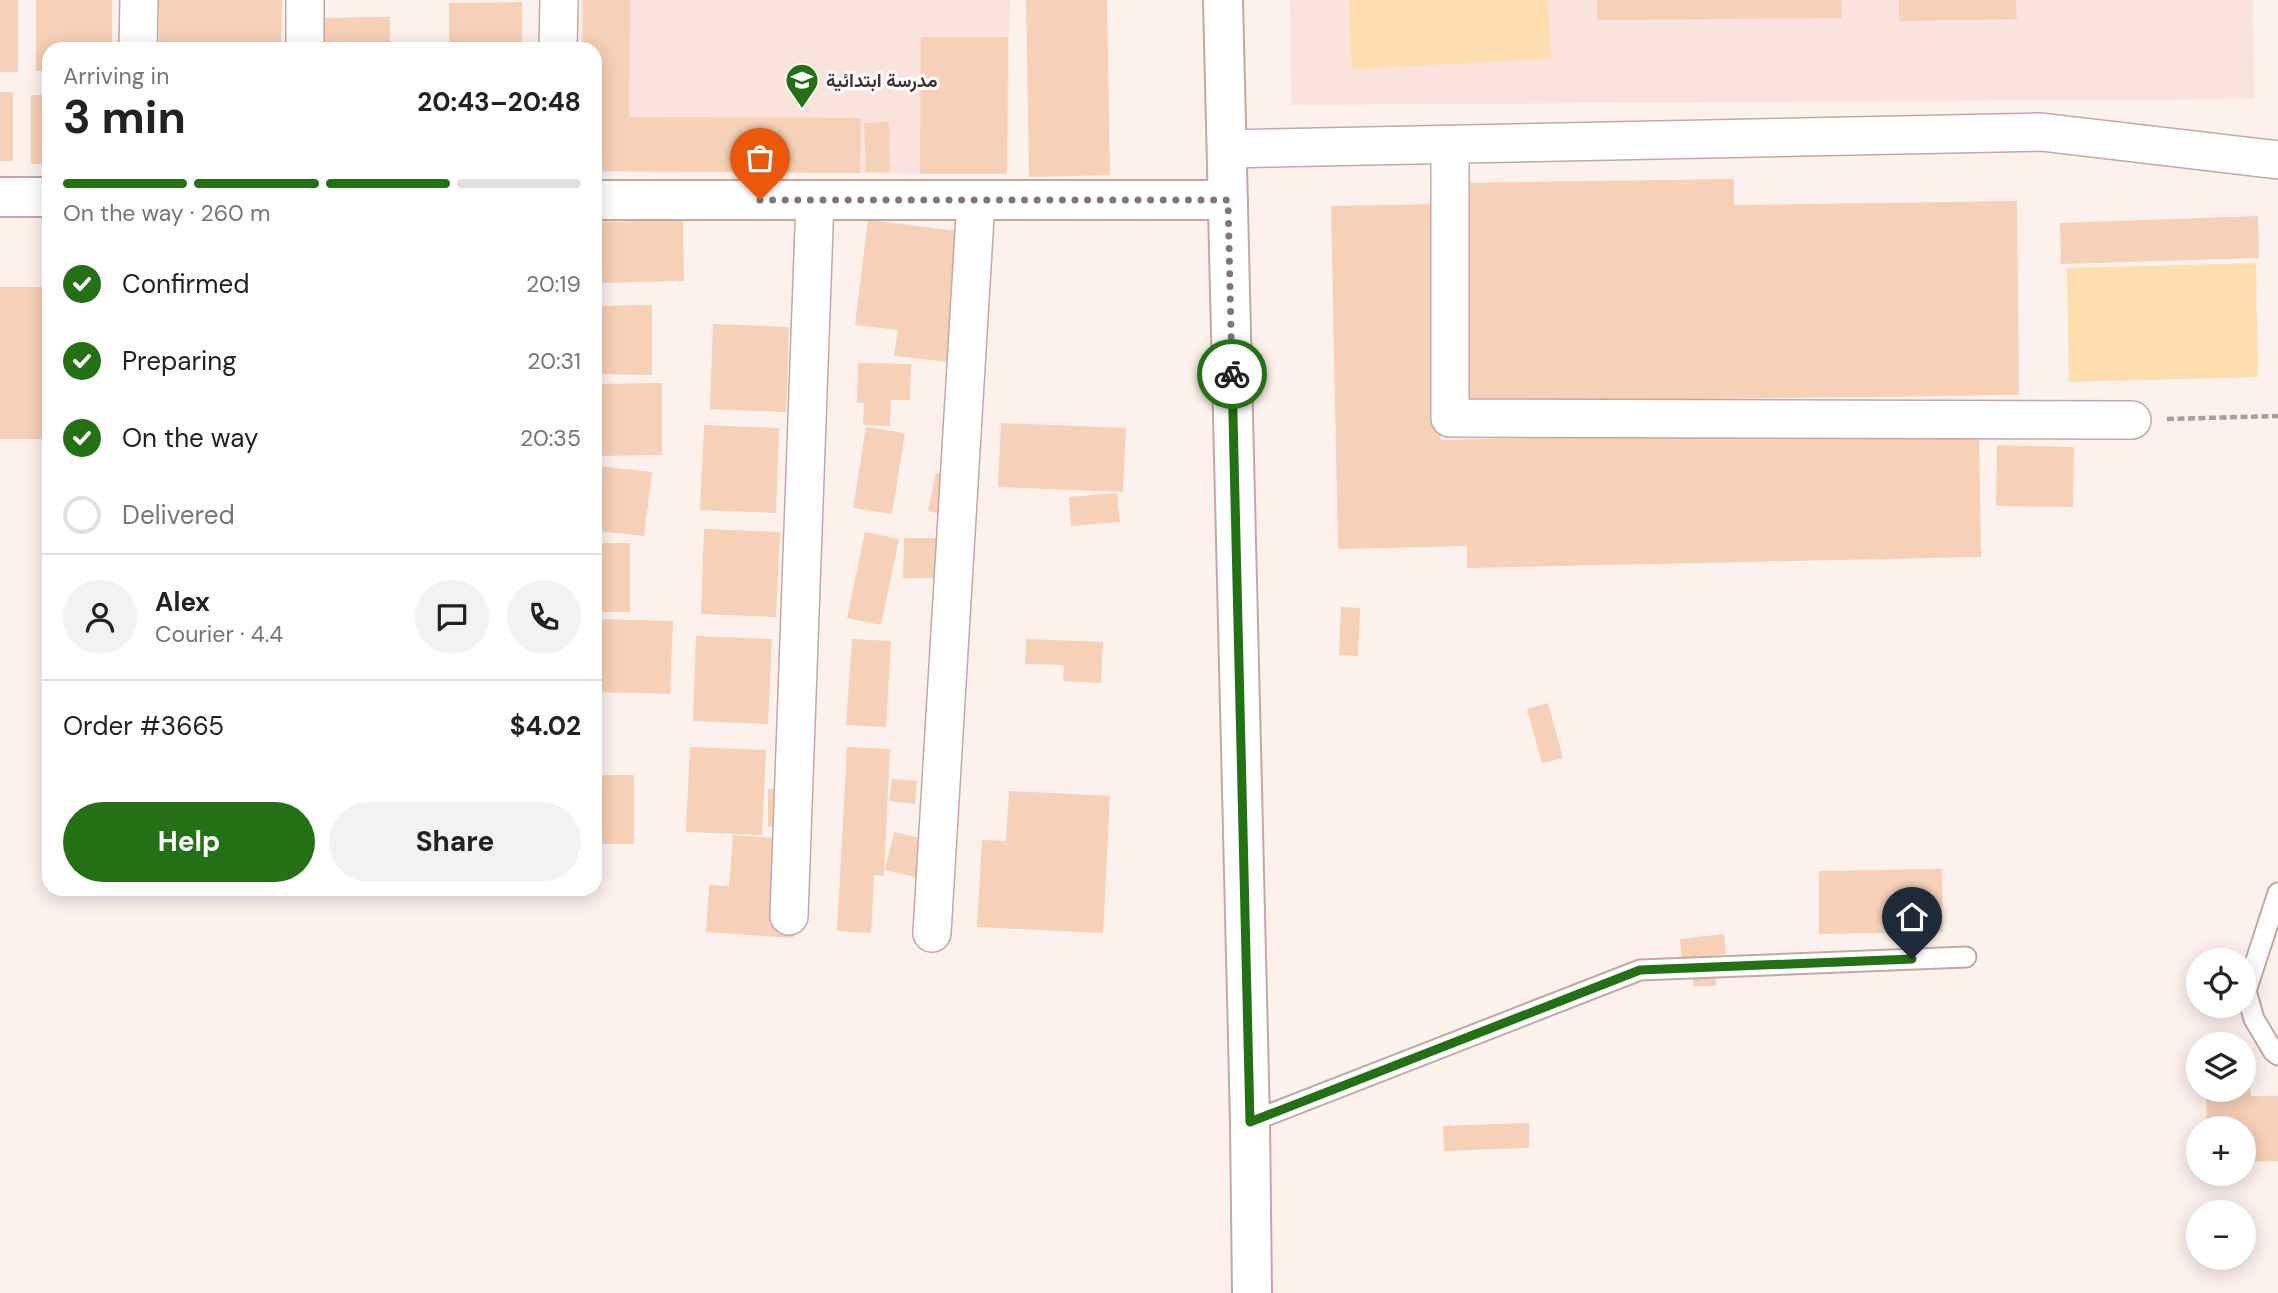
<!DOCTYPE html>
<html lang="en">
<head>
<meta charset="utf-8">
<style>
  :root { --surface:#fff; --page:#f2f2f2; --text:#222; --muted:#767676; --line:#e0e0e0; --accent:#237015 }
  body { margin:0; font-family:"DM Sans",Vazirmatn,sans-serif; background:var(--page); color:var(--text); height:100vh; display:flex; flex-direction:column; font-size:26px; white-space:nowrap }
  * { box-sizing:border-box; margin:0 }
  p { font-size:23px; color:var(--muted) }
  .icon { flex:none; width:38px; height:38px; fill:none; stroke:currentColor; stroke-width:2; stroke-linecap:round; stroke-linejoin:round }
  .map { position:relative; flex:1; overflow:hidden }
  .drawer { position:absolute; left:42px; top:42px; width:560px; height:854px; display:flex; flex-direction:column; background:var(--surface); border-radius:21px; box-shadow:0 4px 18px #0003 }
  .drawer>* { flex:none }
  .fabs { position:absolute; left:2186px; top:948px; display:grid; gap:14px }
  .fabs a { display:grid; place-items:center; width:70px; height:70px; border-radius:50%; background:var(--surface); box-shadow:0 4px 18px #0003; font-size:35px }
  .pin { position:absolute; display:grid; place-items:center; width:60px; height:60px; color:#fff; margin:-72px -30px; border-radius:50% 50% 50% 0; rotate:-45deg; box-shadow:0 0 7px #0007 }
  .pin .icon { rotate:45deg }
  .courier { position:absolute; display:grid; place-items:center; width:70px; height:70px; margin:-35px; border:5px solid #237015; border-radius:50%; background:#fff; color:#222; box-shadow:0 2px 9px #0007 }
  .summary em { font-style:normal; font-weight:700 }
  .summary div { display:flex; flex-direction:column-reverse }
  .summary { display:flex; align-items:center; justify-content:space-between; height:119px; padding:0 21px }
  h1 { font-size:46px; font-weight:700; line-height:52px }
  .bar { display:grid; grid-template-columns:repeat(4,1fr); gap:10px 7px; align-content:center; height:84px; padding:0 21px }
  .bar i { height:9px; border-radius:5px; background:var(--line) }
  .bar .selected { background:var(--accent) }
  .bar p { grid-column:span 4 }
  .line { display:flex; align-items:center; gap:18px; padding:0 21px; border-top:2px solid var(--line) }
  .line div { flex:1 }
  .round { display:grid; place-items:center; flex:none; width:74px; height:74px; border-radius:37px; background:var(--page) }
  ol { padding:0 21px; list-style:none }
  li { display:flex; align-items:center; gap:21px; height:77px }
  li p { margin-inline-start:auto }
  li .icon { padding:7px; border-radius:50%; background:var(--accent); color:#fff; stroke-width:4 }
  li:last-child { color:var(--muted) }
  li i { width:38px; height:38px; border:4px solid var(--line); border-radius:50% }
  .button { display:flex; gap:14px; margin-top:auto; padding:14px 21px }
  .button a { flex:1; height:80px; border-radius:42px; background:var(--accent); color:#fff; font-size:28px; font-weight:700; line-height:80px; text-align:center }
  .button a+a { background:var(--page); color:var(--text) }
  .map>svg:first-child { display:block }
  .built { fill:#fae2dd }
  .green { fill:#fedeaf }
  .building { fill:#f6d0b7 }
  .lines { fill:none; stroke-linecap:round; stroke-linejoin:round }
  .service-casing { stroke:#c4a8a1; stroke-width:23 }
  .minor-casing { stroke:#c4a8a1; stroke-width:40 }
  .tertiary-casing { stroke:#c4a8a1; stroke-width:42 }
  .secondary-casing { stroke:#c4a8a1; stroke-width:42 }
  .path { stroke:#ab9f9c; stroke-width:4.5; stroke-dasharray:7 3.5; stroke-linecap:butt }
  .service { stroke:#fff; stroke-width:19 }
  .minor { stroke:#fff; stroke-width:37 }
  .tertiary { stroke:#fff; stroke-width:38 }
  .secondary { stroke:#fff; stroke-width:38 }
  .done { stroke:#827673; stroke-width:7; stroke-dasharray:0 12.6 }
  .route { stroke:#237015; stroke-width:9 }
  .labels { text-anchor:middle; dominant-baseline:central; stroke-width:6; stroke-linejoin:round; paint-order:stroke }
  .poi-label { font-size:19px; font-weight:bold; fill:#403431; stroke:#fff; text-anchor:start }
</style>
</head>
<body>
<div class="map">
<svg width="2278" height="1293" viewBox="0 0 2278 1293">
  <rect width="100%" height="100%" fill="#fdf1ee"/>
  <path class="built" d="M581,0h429l-3,174 -412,-2v-123h-14z
    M1290,0h963l1,99 -963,6z"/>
  <path class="green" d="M1349,0h199l3,59 -199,10z
    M2256,263l2,114 -189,5 -2,-114z"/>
  <path class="building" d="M0,0h18v72h-18z
    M36,0h76v49h-63v22h-13z
    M159,0h123l-1,49h-122z
    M583,0h47l-1,117 232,1 -1,55 -265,-2v-122h-12z
    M1026,0h81l3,175 -81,2z
    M1597,0h244l1,18 -245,2z
    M1899,0h117l1,19 -118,2z
    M522,2v47h-73v-46z
    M390,17v32h-74v-31z
    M921,37h87l-1,137h-87z
    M0,92h13v69h-13z
    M31,95h18v69h-18z
    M889,122l1,50h-24l-2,-49z
    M1734,179v26l283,-4 2,194 -558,7 -2,-219z
    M1437,204l4,236 538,-12 2,129 -514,11v-22l-129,3 -7,-343z
    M2258,216l1,42 -198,6 -1,-41z
    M683,220l1,61 -89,2v-61z
    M868,220l106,13 -16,130 -64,-7 4,-26 -43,-5z
    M0,287h49v107h-5l-1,45h-43z
    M652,305v70l-57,-1v-68z
    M713,324l76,3 -3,85 -76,-3z
    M858,363l53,1 -1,36h-19l-1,26 -27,-1 1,-22 -7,-1z
    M662,383v72l-67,1v-72z
    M1001,423l125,5 -3,64 -125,-5z
    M704,425l75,3 -3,85 -76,-3z
    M866,427l39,6 -13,81 -39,-6z
    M1997,445l77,2 -1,60 -77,-1z
    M597,466l55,6 -8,64 -49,-5z
    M936,473l26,6 -8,38 -26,-6z
    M1117,493l3,29 -49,4 -2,-29z
    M704,529l76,3 -4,85 -75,-3z
    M865,532l34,7 -18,86 -34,-7z
    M904,538h52v40h-53z
    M595,543h35v69h-35z
    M1341,607l19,1 -2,48 -19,-1z
    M595,619l78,2 -3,73 -75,-2z
    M696,636l76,3 -4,85 -75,-3z
    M852,639l39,2 -5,86 -40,-2z
    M1026,639l77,3 -2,41 -38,-2 1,-16 -39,-1z
    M1548,703l15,55 -21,5 -15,-54z
    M690,747l76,3 -4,85 -76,-3z
    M847,747l43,2 -6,127 -10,-1 -3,58 -34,-2z
    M595,775h39v69h-39z
    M892,779l25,2 -2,23 -26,-3z
    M768,789h30v38h-30z
    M1009,791l101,5 -7,137 -126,-6 5,-87 24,1z
    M894,832l43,10 -9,38 -43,-10z
    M733,835l68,5 -8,98 -87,-6 3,-47 20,1z
    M1942,869l1,63 -124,2v-63z
    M1724,934l2,20 -44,5 -2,-20z
    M1693,975h23v11h-23z
    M2244,1066h3l4,30h27v65l-34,1v-33h-37l-1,-39h38z
    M1529,1123v25l-85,3 -1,-25z"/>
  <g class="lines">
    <defs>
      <path id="service" d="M2278,893l-32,98 8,28 19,32 5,4
        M1250,1122l390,-152 326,-13"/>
      <path id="minor" d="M138,49l1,-49
        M305,49v-49
        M558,49l1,-49
        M1450,145v273l682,2
        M1227,149l814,-17 237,28
        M789,916l26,-716
        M932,933l44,-733"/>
      <path id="tertiary" d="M0,197h49
        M595,200h633"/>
      <path id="secondary" d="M1223,0l27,1122 2,171"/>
    </defs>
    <use href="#service" class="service-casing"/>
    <use href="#minor" class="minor-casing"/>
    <use href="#tertiary" class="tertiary-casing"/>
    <use href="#secondary" class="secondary-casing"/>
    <path class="path" d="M2167,419l111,-3"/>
    <use href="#service" class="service"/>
    <use href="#minor" class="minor"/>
    <use href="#tertiary" class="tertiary"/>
    <use href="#secondary" class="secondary"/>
  </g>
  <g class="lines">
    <path class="done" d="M760,200h468l4,174"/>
    <path class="route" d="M1232,374l18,748 390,-152 272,-11"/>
  </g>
  <defs>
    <symbol id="school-pin" viewBox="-11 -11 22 30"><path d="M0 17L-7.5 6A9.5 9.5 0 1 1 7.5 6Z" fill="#237015" stroke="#fff"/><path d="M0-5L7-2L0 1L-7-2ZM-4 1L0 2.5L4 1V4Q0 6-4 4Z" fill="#fff"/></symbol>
  </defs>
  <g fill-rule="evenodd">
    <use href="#school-pin" x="783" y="61" width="38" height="52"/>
  </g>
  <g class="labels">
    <g class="poi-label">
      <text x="826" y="80">مدرسة ابتدائية</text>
    </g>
  </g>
</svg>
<div class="fabs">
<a><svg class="icon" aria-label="locate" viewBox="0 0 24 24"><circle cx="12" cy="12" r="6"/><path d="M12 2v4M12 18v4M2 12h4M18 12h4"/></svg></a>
<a><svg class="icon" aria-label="layers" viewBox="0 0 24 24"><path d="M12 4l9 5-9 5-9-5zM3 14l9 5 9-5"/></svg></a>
<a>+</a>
<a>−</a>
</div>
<div class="pin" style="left:760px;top:200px;background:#ea580c"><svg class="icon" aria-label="bag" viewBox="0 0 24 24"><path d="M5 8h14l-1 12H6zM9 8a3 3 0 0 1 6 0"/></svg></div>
<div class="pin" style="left:1912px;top:959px;background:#1f2937"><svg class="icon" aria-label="home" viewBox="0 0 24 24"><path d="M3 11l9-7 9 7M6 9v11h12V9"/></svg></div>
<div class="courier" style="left:1232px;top:374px"><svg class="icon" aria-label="bike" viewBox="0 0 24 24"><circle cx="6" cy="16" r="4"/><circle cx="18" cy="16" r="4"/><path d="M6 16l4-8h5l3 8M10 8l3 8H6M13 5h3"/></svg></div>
<section class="drawer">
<div class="summary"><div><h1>3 min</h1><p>Arriving in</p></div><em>20:43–20:48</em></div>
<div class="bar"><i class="selected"></i><i class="selected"></i><i class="selected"></i><i></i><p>On the way · 260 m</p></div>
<ol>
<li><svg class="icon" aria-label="check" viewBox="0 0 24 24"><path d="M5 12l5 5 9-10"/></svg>Confirmed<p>20:19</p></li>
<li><svg class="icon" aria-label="check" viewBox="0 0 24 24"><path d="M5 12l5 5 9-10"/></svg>Preparing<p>20:31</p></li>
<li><svg class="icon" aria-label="check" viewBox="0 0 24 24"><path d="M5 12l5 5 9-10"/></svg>On the way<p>20:35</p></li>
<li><i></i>Delivered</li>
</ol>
<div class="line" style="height:126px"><a class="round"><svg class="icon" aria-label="person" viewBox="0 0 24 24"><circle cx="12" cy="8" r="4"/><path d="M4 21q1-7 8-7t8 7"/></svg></a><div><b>Alex</b><p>Courier · 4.4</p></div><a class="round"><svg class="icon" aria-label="chat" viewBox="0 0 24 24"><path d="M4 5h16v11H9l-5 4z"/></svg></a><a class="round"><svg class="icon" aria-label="phone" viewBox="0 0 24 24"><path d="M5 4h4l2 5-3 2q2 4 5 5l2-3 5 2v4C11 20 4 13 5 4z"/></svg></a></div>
<div class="line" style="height:91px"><div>Order #3665</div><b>$4.02</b></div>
<div class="button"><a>Help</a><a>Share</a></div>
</section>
</div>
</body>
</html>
